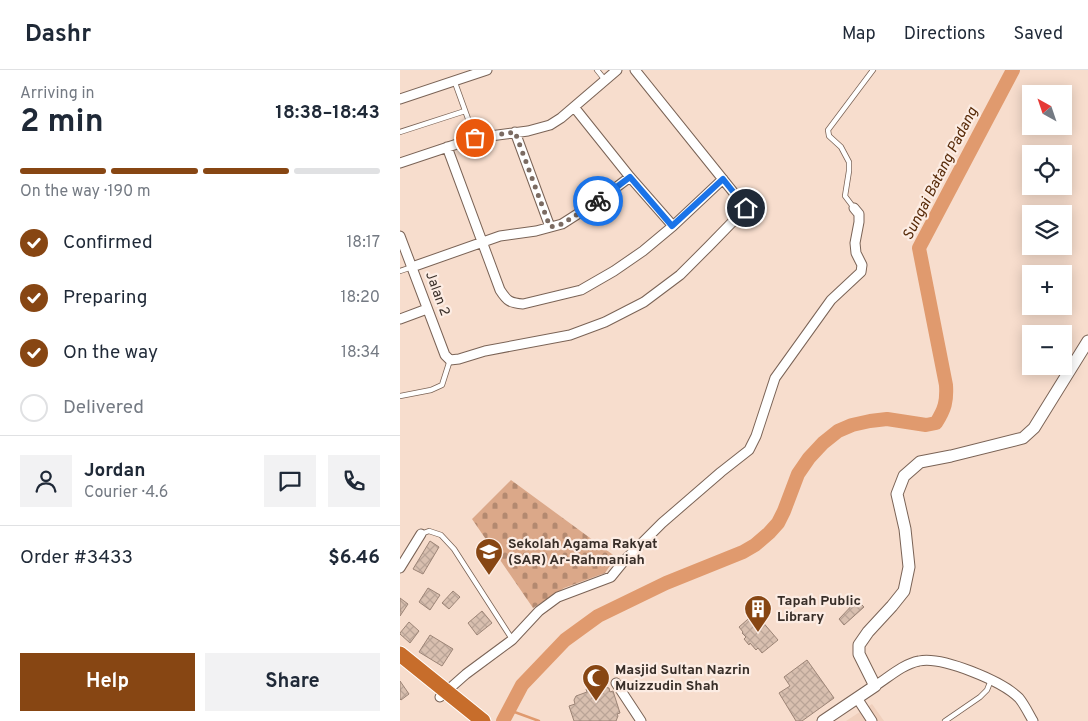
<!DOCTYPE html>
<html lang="en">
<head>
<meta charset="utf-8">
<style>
  :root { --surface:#fff; --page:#f2f2f3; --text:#1f2937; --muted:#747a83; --line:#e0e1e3; --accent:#874613 }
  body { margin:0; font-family:Overpass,sans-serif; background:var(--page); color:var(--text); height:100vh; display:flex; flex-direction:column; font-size:19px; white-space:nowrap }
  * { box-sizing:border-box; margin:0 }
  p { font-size:16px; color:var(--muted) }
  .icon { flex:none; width:28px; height:28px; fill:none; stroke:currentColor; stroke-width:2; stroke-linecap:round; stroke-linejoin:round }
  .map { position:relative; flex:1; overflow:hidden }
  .drawer { display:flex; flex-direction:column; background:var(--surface); width:400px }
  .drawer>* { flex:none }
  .needle { width:32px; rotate:320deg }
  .tools { position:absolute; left:622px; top:15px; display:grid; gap:10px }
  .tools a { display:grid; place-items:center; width:50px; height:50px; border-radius:0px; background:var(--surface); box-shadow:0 2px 12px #0003; font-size:25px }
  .pin { position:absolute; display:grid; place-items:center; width:42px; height:42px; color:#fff; margin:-21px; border:2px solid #fff; border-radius:50%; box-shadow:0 1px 5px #0007 }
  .courier { position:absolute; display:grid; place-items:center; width:50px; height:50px; margin:-25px; border:4px solid #1a73e8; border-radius:50%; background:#fff; color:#222; box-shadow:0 1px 6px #0007 }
  .head em { font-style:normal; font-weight:700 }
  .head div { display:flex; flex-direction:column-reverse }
  .head { display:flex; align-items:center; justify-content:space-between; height:85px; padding:0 20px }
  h1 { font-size:32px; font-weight:700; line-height:38px }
  .bar { display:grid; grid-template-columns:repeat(4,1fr); gap:8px 5px; align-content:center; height:60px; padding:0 20px }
  .bar i { height:6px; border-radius:4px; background:var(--line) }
  .bar .active { background:var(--accent) }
  .bar p { grid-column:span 4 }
  .line { display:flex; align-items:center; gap:12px; padding:0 20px; border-top:1px solid var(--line) }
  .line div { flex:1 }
  .round { display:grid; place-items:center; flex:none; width:52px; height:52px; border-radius:0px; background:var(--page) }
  ol { padding:0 20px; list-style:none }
  li { display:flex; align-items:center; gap:15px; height:55px }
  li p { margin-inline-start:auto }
  li .icon { padding:5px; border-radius:50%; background:var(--accent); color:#fff; stroke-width:4 }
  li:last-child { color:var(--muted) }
  li i { width:28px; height:28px; border:2px solid var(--line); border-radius:50% }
  .button { display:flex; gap:10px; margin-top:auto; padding:10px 20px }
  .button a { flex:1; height:58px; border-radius:0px; background:var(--accent); color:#fff; font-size:20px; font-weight:700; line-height:58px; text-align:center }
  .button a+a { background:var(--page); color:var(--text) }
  header { display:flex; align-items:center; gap:30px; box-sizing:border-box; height:70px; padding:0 25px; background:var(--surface); border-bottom:1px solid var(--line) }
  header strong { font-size:24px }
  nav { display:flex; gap:28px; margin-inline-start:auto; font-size:18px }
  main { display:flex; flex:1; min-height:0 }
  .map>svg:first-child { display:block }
  .built { fill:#f0d0bd }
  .cemetery { fill:url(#cemetery-stones) }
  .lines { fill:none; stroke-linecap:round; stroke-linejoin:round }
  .stream { stroke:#e09a6e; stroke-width:2.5 }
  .river { stroke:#e09a6e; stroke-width:14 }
  .building { fill:url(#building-cross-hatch); stroke:#9c8476 }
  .lane-casing { stroke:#7a6356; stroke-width:6 }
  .street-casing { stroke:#7a6356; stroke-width:11 }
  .secondary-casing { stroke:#7a6356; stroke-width:13 }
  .highway-casing { stroke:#fff; stroke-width:17 }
  .lane { stroke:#fff; stroke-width:4.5 }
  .street { stroke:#fff; stroke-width:9 }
  .secondary { stroke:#fff; stroke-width:11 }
  .highway { stroke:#c76d2b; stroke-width:15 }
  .done { stroke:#7b6b62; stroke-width:5; stroke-dasharray:0 9 }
  .route { stroke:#1a73e8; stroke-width:6 }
  .labels { text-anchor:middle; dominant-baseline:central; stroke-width:4.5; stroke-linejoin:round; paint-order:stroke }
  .street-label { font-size:14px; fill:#382e28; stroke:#fcece3 }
  .poi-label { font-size:14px; font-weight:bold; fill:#382e28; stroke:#fcece3; text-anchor:start }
  .water-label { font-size:15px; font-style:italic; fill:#572a08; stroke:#fcece3 }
</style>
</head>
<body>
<header>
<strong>Dashr</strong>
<nav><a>Map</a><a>Directions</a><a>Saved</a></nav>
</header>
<main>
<section class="drawer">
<div class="head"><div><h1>2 min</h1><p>Arriving in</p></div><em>18:38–18:43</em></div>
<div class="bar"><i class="active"></i><i class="active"></i><i class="active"></i><i></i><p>On the way · 190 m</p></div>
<ol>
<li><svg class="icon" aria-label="check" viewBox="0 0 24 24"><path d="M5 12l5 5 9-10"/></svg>Confirmed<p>18:17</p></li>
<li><svg class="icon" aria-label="check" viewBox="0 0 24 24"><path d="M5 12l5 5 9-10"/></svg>Preparing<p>18:20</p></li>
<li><svg class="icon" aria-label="check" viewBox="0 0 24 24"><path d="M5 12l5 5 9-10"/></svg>On the way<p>18:34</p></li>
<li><i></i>Delivered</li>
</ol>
<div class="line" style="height:90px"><a class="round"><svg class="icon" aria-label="person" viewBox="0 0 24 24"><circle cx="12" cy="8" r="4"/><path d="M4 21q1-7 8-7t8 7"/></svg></a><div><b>Jordan</b><p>Courier · 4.6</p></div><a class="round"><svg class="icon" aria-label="chat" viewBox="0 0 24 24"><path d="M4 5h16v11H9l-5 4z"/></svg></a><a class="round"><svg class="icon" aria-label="phone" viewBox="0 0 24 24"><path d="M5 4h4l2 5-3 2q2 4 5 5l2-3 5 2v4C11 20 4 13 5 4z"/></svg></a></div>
<div class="line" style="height:65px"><div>Order #3433</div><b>$6.46</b></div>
<div class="button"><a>Help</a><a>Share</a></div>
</section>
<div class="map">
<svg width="688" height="651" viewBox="0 0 688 651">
  <defs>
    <pattern id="cemetery-stones" width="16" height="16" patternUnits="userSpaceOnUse" patternTransform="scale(1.25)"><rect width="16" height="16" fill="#dba889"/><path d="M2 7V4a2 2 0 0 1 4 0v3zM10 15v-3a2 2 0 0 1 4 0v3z" fill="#b38970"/></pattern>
    <pattern id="building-cross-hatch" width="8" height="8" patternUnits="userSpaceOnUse" patternTransform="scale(1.25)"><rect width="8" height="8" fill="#d8bfaf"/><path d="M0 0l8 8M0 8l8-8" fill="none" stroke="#baa497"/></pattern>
  </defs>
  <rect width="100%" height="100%" fill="#f7ddcd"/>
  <path class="built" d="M472,634l12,17h-38z"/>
  <path class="cemetery" d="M111,410l105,77 -11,16 -41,15 -31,20 -61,-89z"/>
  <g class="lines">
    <path class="stream" d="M109,640l30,11"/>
    <path class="river" d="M103,651l19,-36 43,-45 33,-24 68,-33 77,-31 12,-7 14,-12 9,-10 6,-12 14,-37 11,-16 14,-15 15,-12 14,-6 18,-4 17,-2 39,6 10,-2c9,-14 11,-22 10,-38l-27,-137 94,-178"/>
  </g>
  <path class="building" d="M30,471l9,6 -16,27 -10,-5z
    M28,518l12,7 -10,15 -11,-8z
    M53,521l7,6 -11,12 -7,-6z
    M0,528l8,6 -8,12z
    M457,530l7,7 -20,18 -5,-6z
    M82,541l10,12 -15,12 -9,-12z
    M355,543l23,27 -16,13 -4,-5 -2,2 -6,-7 -1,2 -5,-6 2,-2 -4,-4 1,-1 -4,-5z
    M9,552l10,9 -9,12 -10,-9v-1z
    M30,565l23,14 -11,17 -23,-14z
    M407,590l27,38 -32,23h-6l-17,-28 11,-7 -6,-9z
    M0,611l9,13 -8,6 -1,-1z
    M193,616l2,4 9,-3 5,1 1,4 3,-1 7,22 -3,1 1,2 -2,5h-42l-5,-15 6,-2 -1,-4 2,-4 11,-4 -1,-3z"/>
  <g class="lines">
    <defs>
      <path id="lane" d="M197,0l8,10
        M54,10l21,58
        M0,62l65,-21
        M454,138l-9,-12 4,-25v-9l-8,-15 -12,-11 -1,-6 45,-60
        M0,201l12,-4
        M0,326l31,-6 11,-5 8,-25
        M21,464l8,-3 12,4 13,14 58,90
        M545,651l35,-24 7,-7 4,-10"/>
      <path id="street" d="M0,29l87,-29
        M174,37l56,70 43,49
        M115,62l35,95
        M47,77l53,143c7,11 10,13 23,14l58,-14 33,-19 29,-20 30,-25 50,-47
        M0,93l75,-25 53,-7 22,-6 11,-7 56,-48
        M0,166l45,119 5,5 9,-1 26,-8 85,-16 35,-13 39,-20 36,-27 29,-29 37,-38 -111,-138
        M12,197l88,-31 36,-5 26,-7 36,-23 32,-24
        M0,249l27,-10
        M0,498l21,-34
        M216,613l25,38
        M475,616c14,-9 28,-22 44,-25 23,-5 83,20 100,37 5,6 10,16 14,23
        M40,627l26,-23 46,-34 27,-29 19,-14 53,-20 13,-16 38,-38 59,-51 28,-22 7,-14 19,-58 56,-78 30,-28 1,-7 -6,-12 -1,-10 4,-21v-8l-5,-6
        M457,628l15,23"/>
      <path id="secondary" d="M423,651l52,-35 -16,-32v-9l9,-13 24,-26 12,-15 5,-24 -4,-38 -8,-35 7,-18 16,-14 31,-6 72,-18 11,-10 54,-87"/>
      <path id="highway" d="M0,584l83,67"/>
    </defs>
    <use href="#lane" class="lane-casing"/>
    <use href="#street" class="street-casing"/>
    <use href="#secondary" class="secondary-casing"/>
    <use href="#highway" class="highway-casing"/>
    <use href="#lane" class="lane"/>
    <use href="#street" class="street"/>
    <use href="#secondary" class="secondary"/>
    <use href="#highway" class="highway"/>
  </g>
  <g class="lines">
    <path class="done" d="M75,68l40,-6 35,95 12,-3 36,-23"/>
    <path class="route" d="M198,131l32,-24 42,49 51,-47 23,29"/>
  </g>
  <defs>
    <symbol id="school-pin" viewBox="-11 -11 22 30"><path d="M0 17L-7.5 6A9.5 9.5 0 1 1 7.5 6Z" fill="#874613" stroke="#fcece3"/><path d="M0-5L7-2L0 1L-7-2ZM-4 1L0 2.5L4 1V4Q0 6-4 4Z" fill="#fff"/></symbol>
    <symbol id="building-pin" viewBox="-11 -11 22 30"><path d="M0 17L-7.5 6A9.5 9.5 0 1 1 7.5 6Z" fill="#874613" stroke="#fcece3"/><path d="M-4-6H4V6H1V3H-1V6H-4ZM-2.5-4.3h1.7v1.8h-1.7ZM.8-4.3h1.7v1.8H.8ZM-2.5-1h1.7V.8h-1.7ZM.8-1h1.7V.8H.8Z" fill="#fff"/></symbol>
    <symbol id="mosque-pin" viewBox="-11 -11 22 30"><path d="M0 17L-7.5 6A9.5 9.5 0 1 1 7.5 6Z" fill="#874613" stroke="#fcece3"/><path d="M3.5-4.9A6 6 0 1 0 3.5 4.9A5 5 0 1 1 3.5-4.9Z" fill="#fff"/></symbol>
  </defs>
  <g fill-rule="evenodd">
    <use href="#school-pin" x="73" y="466" width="32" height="43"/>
    <use href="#building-pin" x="342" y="523" width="32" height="43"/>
    <use href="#mosque-pin" x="180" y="592" width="32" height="43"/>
  </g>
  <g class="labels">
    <g class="street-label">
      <text transform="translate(37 224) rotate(70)">Jalan 2</text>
    </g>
    <g class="poi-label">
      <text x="108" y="474">Sekolah Agama Rakyat<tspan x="108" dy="16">(SAR) Ar-Rahmaniah</tspan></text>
      <text x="377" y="531">Tapah Public<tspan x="377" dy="16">Library</tspan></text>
      <text x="215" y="600">Masjid Sultan Nazrin<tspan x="215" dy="16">Muizzudin Shah</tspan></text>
    </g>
    <g class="water-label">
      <text transform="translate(541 104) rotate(-63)">Sungai Batang Padang</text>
    </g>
  </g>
</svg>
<div class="tools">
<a><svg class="needle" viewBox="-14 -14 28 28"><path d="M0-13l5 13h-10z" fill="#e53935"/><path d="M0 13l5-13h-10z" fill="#747a83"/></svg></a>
<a><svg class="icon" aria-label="locate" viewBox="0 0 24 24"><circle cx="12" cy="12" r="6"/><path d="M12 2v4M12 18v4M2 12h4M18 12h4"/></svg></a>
<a><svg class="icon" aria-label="layers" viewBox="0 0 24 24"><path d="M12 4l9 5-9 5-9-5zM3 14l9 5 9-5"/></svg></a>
<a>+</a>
<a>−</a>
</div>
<div class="pin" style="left:75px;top:68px;background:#ea580c"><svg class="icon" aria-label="bag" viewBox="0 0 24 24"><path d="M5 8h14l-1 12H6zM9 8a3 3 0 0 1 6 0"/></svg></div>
<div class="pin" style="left:346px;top:138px;background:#1f2937"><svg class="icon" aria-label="home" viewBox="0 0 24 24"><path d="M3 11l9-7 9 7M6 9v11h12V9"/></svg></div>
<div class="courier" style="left:198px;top:131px"><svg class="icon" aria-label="bike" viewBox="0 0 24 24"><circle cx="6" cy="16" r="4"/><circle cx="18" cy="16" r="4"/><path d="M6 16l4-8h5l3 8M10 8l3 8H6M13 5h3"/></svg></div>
</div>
</main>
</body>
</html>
